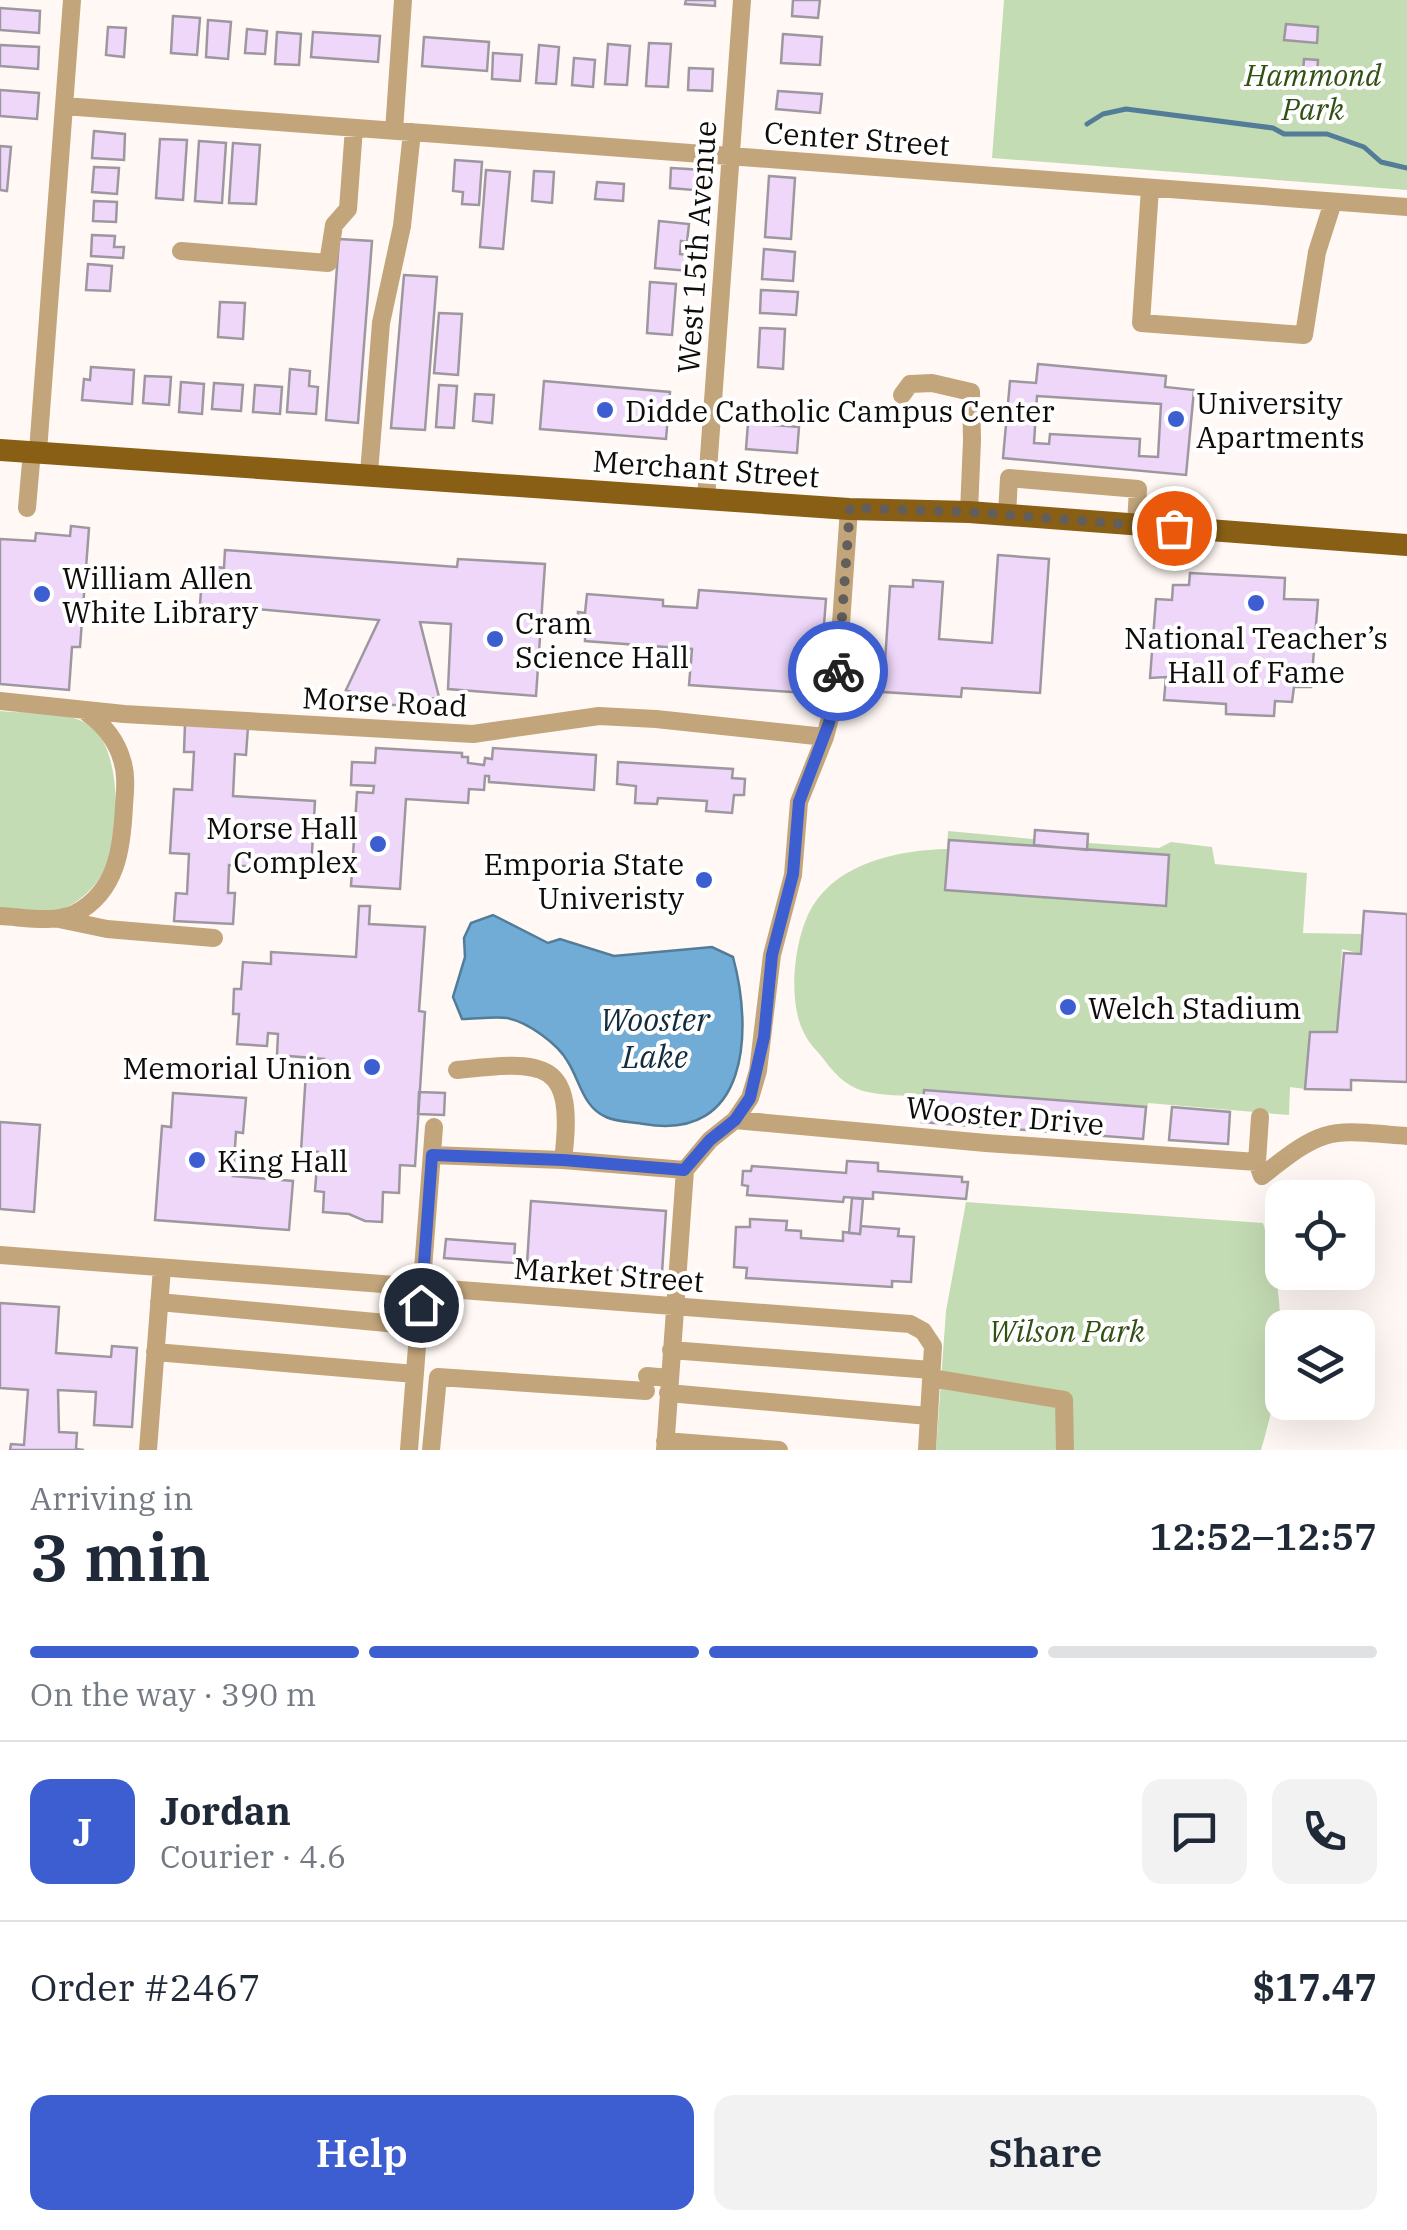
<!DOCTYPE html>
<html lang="en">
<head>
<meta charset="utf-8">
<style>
  :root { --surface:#fff; --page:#f2f2f3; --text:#1f2937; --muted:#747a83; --line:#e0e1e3; --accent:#3d5ed0 }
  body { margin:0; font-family:"IBM Plex Serif",serif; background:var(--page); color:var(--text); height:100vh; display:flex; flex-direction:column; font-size:38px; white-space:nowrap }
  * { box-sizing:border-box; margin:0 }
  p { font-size:32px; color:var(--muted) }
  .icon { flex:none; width:55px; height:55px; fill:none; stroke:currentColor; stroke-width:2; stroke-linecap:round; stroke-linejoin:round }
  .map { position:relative; height:1450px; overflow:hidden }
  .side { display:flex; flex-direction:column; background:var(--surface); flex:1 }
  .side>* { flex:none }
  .controls { position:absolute; left:1265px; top:1180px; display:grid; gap:20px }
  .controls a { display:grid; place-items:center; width:110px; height:110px; border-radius:20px; background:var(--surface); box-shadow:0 10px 40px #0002; font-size:50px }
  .pin { position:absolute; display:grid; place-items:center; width:85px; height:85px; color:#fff; margin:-42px; border:5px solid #fff; border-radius:50%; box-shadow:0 2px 10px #0007 }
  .courier { position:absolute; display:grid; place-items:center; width:100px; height:100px; margin:-50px; border:8px solid #3d5ed0; border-radius:50%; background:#fff; color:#222; box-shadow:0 2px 12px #0007 }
  .head em { font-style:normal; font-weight:600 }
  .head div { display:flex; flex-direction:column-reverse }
  .head { display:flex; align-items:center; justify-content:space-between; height:170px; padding:0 30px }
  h1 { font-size:65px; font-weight:600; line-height:75px }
  .bar { display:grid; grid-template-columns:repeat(4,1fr); gap:15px 10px; align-content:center; height:120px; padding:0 30px }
  .bar i { height:12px; border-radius:8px; background:var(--line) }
  .bar .on { background:var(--accent) }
  .bar p { grid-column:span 4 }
  .line { display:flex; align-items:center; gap:25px; padding:0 30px; border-top:2px solid var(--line) }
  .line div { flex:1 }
  .round { display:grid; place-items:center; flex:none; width:105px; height:105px; border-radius:20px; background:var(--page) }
  .action { display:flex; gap:20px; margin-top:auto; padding:20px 30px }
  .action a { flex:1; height:115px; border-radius:20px; background:var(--accent); color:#fff; font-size:40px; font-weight:600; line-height:115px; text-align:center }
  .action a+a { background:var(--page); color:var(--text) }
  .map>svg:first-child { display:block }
  .green { fill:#c4dcb4 }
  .water { fill:#70acd6; stroke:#537c98; stroke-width:2.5 }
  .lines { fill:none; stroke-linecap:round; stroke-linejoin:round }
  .stream { stroke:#537c98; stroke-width:5 }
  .building { fill:#efd7fa; stroke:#9d98a0; stroke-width:2.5; fill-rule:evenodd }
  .minor { stroke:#c2a57b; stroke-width:18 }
  .major { stroke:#885f14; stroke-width:22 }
  .done { stroke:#625e5b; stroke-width:10; stroke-dasharray:0 18 }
  .route { stroke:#3d5ed0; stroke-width:12 }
  .poi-dot { fill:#3d5ed0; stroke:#fff; stroke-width:4 }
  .labels { text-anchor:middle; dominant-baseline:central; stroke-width:8; stroke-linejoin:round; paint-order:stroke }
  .park-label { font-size:30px; font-style:italic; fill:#305014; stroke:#fff }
  .street-label { font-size:30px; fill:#0e0b09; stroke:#fff }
  .poi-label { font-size:30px; fill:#0e0b09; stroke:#fff; text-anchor:start }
  .water-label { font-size:32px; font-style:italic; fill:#102c3e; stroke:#fff }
</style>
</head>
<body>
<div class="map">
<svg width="1407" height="1450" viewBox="0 0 1407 1450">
  <rect width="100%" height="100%" fill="#fff8f4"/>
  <path class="green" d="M1004,0h403v190l-415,-32z
    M0,711c27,3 69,-1 91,15 32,25 30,116 11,148 -7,13 -20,25 -33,32 -19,11 -48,4 -69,3z
    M1035,830l53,4 1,9 70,5 12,-6 41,5 3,17 92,9 -4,60 59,1 -1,20 -19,-5 -5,83h-27l-5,57 -15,-2 -1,28 -141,-12 -5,36 -221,-17 1,-25c-19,-2 -42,-1 -60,-6 -19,-6 -30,-19 -41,-34 -6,-7 -14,-15 -18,-24 -17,-32 -10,-95 8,-126 27,-45 88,-57 135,-58l1,-18 85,8z
    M966,1202l297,21c25,80 22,147 -2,227h-325l10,-139z"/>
  <path class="water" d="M493,915l55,28 12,-4 54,17 98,-9 21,10c20,74 16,185 -89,167 -11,-2 -27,-2 -38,-7 -23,-10 -26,-36 -38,-55 -10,-18 -40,-40 -61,-44 -13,-2 -31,1 -45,1l-9,-22 12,-40 -1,-19 7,-15z"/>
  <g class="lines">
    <path class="stream" d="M1087,124l16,-10 23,-5 147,19 11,6h43l37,13 17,15 26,6"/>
  </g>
  <path class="building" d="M686,0h29v6l-30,-2z
    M793,0h27l-2,18 -26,-2z
    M0,8l40,3 -1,22 -39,-3z
    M173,16l27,2 -3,37 -26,-2z
    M208,20l23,2 -3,37 -22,-2z
    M1286,24l32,3 -1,16 -33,-3z
    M108,27l18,1 -2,29 -18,-2z
    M247,29l20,2 -2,23 -20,-1z
    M277,32l24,2 -2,31 -24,-1z
    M313,32l67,4 -2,26 -67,-5z
    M783,34l39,3 -2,28 -39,-2z
    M424,37l65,5 -2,29 -65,-5z
    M649,43l22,1 -3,43 -22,-1z
    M608,44l22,2 -3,39 -22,-1z
    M0,45l39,2 -1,22 -38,-3z
    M539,45l20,2 -3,37 -20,-1z
    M493,53l29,2 -2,26 -28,-2z
    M574,58l21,2 -2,27 -21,-2z
    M1304,59l14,1 -1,13 -14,-1z
    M689,68l24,1 -1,22 -24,-1z
    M0,90l39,3 -2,26 -37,-3z
    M778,91l44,3 -2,19 -44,-4z
    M94,131l31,3 -1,26 -32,-2z
    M160,139l27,1 -4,60 -27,-2z
    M199,141l27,2 -4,60 -27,-2z
    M233,143l27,2 -4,59 -27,-1z
    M0,146l11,1 -4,44 -7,-1z
    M455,160l27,2 -3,43 -17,-1 1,-12 -10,-1z
    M94,167l25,1 -2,26 -25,-2z
    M671,168l33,2 2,21 -36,-3z
    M486,170l24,2 -7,77 -23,-2z
    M534,171l20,1 -2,31 -20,-2z
    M769,176l26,2 -4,61 -26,-2z
    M597,182l27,2 -1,17 -28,-2z
    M94,201l23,1 -1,20 -23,-1z
    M659,221l30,3 -2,18 -6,-1 -1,13 11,1 -2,16 -34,-3z
    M92,235l23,1 -1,11h10l-1,11 -32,-2z
    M339,239l33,2 -14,182 -32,-3z
    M764,249l31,3 -2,29 -31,-2z
    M88,264l24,2 -2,25 -24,-1z
    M404,275l33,2 -12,153 -34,-2z
    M650,282l26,2 -4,51 -25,-2z
    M761,290l37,2 -2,23 -36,-2z
    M220,302l25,1 -2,36 -25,-2z
    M439,313l23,1 -4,61 -24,-2z
    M760,328l25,1 -2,40 -25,-2z
    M1038,364l128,12 -1,11 29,3 -8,85 -183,-17 7,-77 26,2zM1037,396l124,8 -3,53 -19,-1 1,-17 -90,-5 -1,10 -15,-1z
    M91,367l43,3 -2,34 -50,-4 2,-21 6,1z
    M290,369l20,2 -1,15 9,1 -2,27 -29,-2z
    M145,376l26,1 -2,28 -26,-2z
    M544,381l126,11 -4,47 -126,-10z
    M181,382l23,2 -2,30 -23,-2z
    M214,383l29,2 -2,26 -29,-2z
    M255,385l27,2 -2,27 -27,-2z
    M439,385l18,1 -3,42 -18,-1z
    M475,394l19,1 -2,28 -19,-2z
    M748,423l51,4 -2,26 -51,-4z
    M71,526l18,2 -9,119h-8l-3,43 -69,-6v-145l35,2 1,-8 34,3z
    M225,550l232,17 1,-8 87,5 -9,132 -88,-7 3,-65 -31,-2 19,75 -34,8h-21l-38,-15 33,-70 -179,-16 3,-39 21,3z
    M998,555l51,4 -9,134 -78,-5 -1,9 -78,-5 7,-106 23,1v-7l30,2 -4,57 53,4z
    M1190,573l95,5 -1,21 34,1 -7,87h-17l-2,15 -17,-1 -1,15 -48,-2v-10l-62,-4 2,-23 -16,1 6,-79 16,1 1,-15h16z
    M699,590l127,9 -3,38h-13l-4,56 -117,-8 3,-36 -107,-8v-11l-8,-1 1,-17 7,1 2,-19 76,6v6l34,2z
    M185,724l63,3 -2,28 -11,-1 -2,42 82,5 -4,69 -82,-5 -1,28h7l-2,31 -59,-3 2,-28 11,1 2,-40 -19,-1 4,-64 18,1 2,-38h-10z
    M376,748l86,5v4h6v6l16,2 1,-7 7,1 1,-11 103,7 -2,35 -105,-8v-6h-4l-1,14 -15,-1 -1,14 -62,-4 -6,90 -49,-3 6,-94 16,1 1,-7 -23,-1 1,-23 23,1z
    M618,762l115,7 -1,9 13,1 -1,16h-10l-2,18 -26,-2 1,-10 -49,-3 -1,6 -22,-1 1,-17 -19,-2z
    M1035,830l53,4 -1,16 -53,-5z
    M949,840l220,15 -3,51 -221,-16z
    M359,906h11l-1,18 56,3 -6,84 6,1 -10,154 -15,-1 -1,28 -16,-1 -1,30 -17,-1 -16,-7 -26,-2 1,-20 -9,-1 3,-39 -17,-1 5,-79 17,1 1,-14 -47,-4 1,-21 -10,-1 -1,13 -30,-2 2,-30h-6l1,-25h7l2,-27 28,2v-12l85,5z
    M1364,911l43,3v168l-56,-2v10l-46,-1 5,-57h27l7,-79 17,1z
    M924,1090l222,17 -3,32 -221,-17z
    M419,1092l26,1 -1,22 -26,-1z
    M173,1093l73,5 -3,35 -7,-1 -3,44 60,5 -4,49 -134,-10 7,-94 9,1z
    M1172,1107l58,5 -2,32 -59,-4z
    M0,1122l40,3 -6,87 -34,-3z
    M847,1161l31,2v8l84,6v5h6l-2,17 -93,-7v7l-29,-2 -1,5 -96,-7 1,-9 -6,-1 1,-14h8l1,-5 94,7z
    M852,1198l11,1 -3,35 -11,-1z
    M531,1201l135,10 -4,62 -135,-9z
    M750,1219l37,2 -1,9 15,1v7l42,3v-9l17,2 1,-8 38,3 -1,7 16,1 -3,45 -19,-1v6l-146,-9 1,-10 -13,-1 2,-40h14z
    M446,1239l69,5 -1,19 -70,-5z
    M0,1303l59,4 -3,46 55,4 1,-11 25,2 -5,79 -38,-2 2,-33 -38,-2 1,42 18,1 -1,16 8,1h-74l1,-6 13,1 4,-55 -28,-2z"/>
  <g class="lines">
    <path class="minor" d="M64,106l1343,101
      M394,131l9,-131
      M1150,188l-9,135 163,12 13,-83 16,-50
      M181,251l147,12 6,-38 14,-16 6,-81
      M902,395l8,-11 22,-1 39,9 1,48 -3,72
      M38,451l34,-451
      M369,473l12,-150 21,-97 10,-94
      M706,498l36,-498
      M27,508l5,-57
      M1007,515l2,-37 129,11 -2,36
      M0,701l124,13 349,20 126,-18 57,3 169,18
      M0,916c24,1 54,8 76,-3 41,-22 46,-65 48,-107 1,-15 3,-31 -2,-46 -6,-21 -19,-36 -36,-48
      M59,919l48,10 107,9
      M457,1070c88,-10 119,-11 106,90l122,10
      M735,1120l251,23 271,19 5,14c64,-51 66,-46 145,-40
      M432,1155l131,5
      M1257,1162l3,-45
      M0,1255l910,69 13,7 10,15 -6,104
      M159,1302l260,24
      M671,1350l260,20
      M155,1352l260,22
      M647,1376l22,2
      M931,1378l133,22 1,50
      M668,1393l260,23
      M665,1441l114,9
      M148,1450l14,-182
      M409,1450l25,-323
      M431,1450l7,-73 208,14
      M665,1450l20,-280 25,-30 25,-20 15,-22 8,-27 14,-116 21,-80 6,-73 26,-65 11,-42 13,-186"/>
    <path class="major" d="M0,450l849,59 120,3 438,33"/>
  </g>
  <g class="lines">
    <path class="done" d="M838,671l12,-163 119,4 205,16"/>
    <path class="route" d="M421,1305l11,-150 131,5 121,10 26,-30 25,-20 15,-22 14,-61 8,-82 21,-81 6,-72 30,-79 9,-52"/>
  </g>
  <g class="poi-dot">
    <circle cx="605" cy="410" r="10"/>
    <circle cx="1176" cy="419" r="10"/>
    <circle cx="42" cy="594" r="10"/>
    <circle cx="1256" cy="603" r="10"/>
    <circle cx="495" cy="639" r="10"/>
    <circle cx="378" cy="844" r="10"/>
    <circle cx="704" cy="880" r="10"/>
    <circle cx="1068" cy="1007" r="10"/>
    <circle cx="372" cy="1067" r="10"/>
    <circle cx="197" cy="1160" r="10"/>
  </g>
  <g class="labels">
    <g class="park-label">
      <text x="1313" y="74">Hammond<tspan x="1313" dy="34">Park</tspan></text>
      <text x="1067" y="1330">Wilson Park</text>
    </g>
    <g class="street-label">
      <text transform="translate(857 138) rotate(4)">Center Street</text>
      <text transform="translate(696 247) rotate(-86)">West 15th Avenue</text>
      <text transform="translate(706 468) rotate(4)">Merchant Street</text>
      <text transform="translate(385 701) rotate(3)">Morse Road</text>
      <text transform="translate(1005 1115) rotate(5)">Wooster Drive</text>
      <text transform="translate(609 1274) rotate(4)">Market Street</text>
    </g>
    <g class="poi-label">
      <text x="1196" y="402">University<tspan x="1196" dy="34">Apartments</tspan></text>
      <text x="625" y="410">Didde Catholic Campus Center</text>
      <text x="62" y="577">William Allen<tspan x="62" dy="34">White Library</tspan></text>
      <text x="515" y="622">Cram<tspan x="515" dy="34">Science Hall</tspan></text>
      <text x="1256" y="637" text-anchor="middle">National Teacher’s<tspan x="1256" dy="34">Hall of Fame</tspan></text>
      <text x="358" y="827" text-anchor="end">Morse Hall<tspan x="358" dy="34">Complex</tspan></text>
      <text x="684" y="863" text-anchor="end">Emporia State<tspan x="684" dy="34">Univeristy</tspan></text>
      <text x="1088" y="1007">Welch Stadium</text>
      <text x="352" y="1067" text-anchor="end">Memorial Union</text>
      <text x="217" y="1160">King Hall</text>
    </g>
    <g class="water-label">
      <text x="655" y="1019">Wooster<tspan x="655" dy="37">Lake</tspan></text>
    </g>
  </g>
</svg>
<div class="controls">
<a><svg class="icon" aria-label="locate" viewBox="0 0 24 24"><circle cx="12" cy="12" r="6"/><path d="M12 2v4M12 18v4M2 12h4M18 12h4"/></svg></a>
<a><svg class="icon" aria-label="layers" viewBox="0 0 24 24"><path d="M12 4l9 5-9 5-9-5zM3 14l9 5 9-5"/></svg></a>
</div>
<div class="pin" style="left:1174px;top:528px;background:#ea580c"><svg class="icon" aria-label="bag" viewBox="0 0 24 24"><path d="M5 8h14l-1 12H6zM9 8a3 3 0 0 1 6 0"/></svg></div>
<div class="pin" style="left:421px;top:1305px;background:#1f2937"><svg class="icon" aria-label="home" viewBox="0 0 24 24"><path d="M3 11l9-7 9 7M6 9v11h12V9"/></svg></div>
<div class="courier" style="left:838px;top:671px"><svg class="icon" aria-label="bike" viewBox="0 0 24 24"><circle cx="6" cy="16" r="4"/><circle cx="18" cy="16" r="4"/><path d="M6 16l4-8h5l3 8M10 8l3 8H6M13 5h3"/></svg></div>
</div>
<section class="side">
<div class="head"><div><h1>3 min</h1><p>Arriving in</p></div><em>12:52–12:57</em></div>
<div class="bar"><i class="on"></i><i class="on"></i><i class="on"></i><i></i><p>On the way · 390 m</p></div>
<div class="line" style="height:180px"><b class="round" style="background:var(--accent);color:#fff">J</b><div><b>Jordan</b><p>Courier · 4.6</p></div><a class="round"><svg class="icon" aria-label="chat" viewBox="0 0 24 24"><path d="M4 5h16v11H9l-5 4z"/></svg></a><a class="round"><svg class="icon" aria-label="phone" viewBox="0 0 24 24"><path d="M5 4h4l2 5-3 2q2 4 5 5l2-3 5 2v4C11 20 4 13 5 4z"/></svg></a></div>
<div class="line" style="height:130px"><div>Order #2467</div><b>$17.47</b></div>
<div class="action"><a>Help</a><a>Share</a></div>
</section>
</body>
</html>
